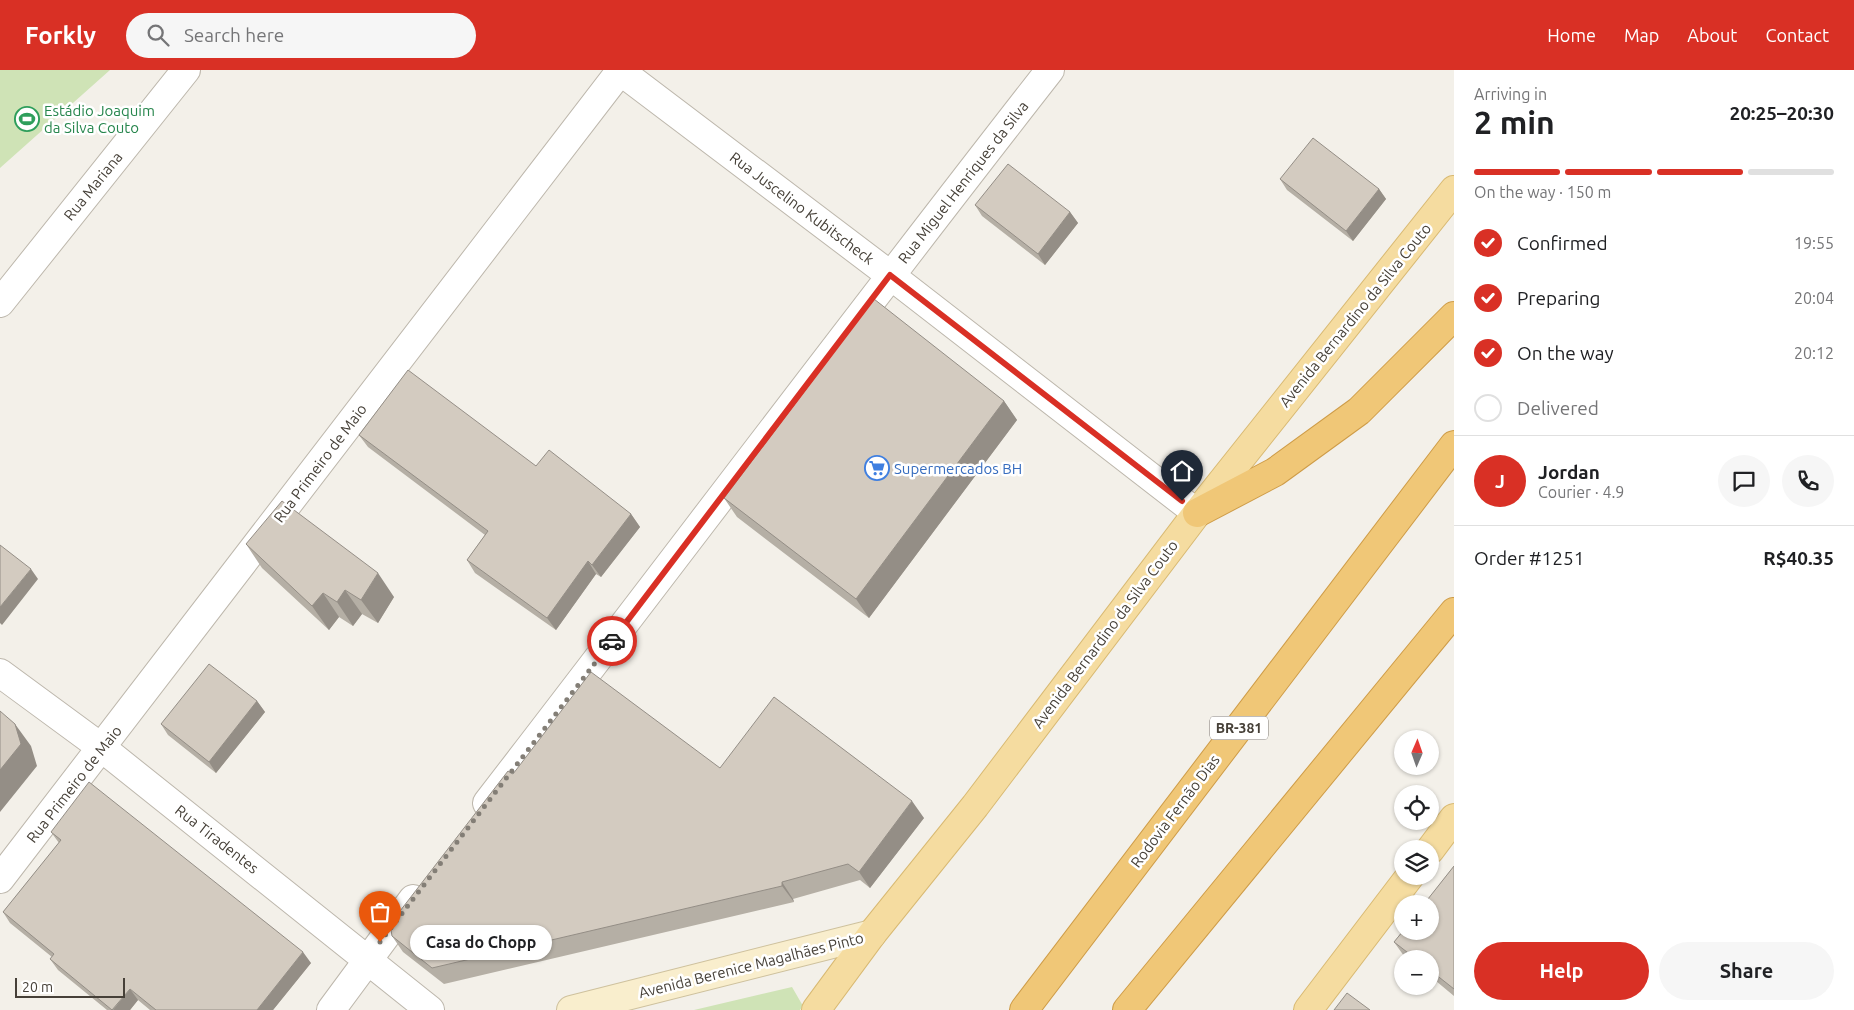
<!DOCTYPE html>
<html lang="en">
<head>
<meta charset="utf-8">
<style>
  :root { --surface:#fff; --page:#f6f6f6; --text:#202124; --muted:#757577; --line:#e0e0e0; --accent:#d93025 }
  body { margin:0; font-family:Ubuntu,sans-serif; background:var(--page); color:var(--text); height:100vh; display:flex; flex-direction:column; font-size:19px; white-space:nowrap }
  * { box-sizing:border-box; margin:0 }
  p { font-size:16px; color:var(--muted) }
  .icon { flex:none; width:28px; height:28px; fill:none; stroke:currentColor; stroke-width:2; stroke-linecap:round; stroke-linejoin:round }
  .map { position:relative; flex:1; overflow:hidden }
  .drawer { display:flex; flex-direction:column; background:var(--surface); width:400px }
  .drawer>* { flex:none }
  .needle { width:32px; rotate:2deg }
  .buttons { position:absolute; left:1394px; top:660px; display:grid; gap:10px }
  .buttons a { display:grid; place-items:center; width:45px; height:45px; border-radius:50%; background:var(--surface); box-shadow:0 1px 4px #0004; font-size:25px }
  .scale { position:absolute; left:15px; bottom:12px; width:110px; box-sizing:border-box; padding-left:5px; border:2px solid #464038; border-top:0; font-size:14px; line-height:18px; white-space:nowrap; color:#464038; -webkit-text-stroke:4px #fff; paint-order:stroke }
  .pin { position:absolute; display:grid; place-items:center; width:42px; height:42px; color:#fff; margin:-51px -21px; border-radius:50% 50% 50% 0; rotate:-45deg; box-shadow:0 0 5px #0007 }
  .pin .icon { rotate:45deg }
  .courier { position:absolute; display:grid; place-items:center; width:50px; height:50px; margin:-25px; border:4px solid #d93025; border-radius:50%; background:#fff; color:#222; box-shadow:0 1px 6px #0007 }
  .bubble { position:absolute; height:35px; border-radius:18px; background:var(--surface); box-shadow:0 1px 4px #0004; font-size:16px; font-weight:700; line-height:35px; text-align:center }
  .head em { font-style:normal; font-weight:700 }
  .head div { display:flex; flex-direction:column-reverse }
  .head { display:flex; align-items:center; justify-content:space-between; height:85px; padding:0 20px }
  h1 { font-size:32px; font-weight:700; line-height:38px }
  .bar { display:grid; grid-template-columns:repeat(4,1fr); gap:8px 5px; align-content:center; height:60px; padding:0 20px }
  .bar i { height:6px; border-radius:4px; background:var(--line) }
  .bar .selected { background:var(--accent) }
  .bar p { grid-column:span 4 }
  .line { display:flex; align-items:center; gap:12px; padding:0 20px; border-top:1px solid var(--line) }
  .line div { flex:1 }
  .round { display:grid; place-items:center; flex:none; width:52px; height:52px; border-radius:26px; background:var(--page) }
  ol { padding:0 20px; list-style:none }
  li { display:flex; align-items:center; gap:15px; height:55px }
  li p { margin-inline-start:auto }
  li .icon { padding:5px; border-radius:50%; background:var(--accent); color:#fff; stroke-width:4 }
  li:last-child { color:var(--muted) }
  li i { width:28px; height:28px; border:2px solid var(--line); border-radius:50% }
  .action { display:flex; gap:10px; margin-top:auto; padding:10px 20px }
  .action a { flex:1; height:58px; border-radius:30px; background:var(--accent); color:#fff; font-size:20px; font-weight:700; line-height:58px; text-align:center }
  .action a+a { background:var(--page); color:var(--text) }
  header { display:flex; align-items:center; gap:30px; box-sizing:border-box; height:70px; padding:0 25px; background:var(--accent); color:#fff }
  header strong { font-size:24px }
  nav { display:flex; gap:28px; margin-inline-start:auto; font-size:18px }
  .search { width:350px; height:45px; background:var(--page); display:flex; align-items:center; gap:12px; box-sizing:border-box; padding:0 18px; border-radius:28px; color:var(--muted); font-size:19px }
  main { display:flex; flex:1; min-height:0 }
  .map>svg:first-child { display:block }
  .green { fill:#cfe3b6 }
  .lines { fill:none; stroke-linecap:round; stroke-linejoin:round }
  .street-casing { stroke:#bdb7ac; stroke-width:30 }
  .secondary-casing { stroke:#cec19d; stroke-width:30 }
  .primary-casing { stroke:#d8b972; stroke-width:30 }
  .highway-casing { stroke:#ce9c48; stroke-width:30 }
  .street { stroke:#fff; stroke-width:28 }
  .secondary { stroke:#f9eecd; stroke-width:28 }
  .primary { stroke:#f5dca0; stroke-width:28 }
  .highway { stroke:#f0c777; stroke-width:28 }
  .wall { fill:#b5afa5 }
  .shaded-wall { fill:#948e86 }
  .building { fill:#d3cbc0; stroke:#948e86 }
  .done { stroke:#837e76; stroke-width:5; stroke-dasharray:0 9 }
  .route { stroke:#d93025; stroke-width:6 }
  .labels { text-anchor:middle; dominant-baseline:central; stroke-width:5; stroke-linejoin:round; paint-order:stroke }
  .shield { fill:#fff; stroke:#7e7974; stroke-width:1 }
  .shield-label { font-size:14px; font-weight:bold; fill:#464038 }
  .leisure-label { font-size:15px; fill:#27864d; stroke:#fff; text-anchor:start }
  .street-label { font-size:15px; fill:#464038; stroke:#fff }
  .shop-label { font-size:15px; fill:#366cbe; stroke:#fff; text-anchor:start }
</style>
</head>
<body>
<header>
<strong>Forkly</strong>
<div class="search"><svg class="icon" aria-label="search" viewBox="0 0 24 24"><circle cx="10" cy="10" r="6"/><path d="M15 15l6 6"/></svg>Search here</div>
<nav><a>Home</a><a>Map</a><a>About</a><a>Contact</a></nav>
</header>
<main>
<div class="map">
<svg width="1454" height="940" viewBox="0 0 1454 940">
  <rect width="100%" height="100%" fill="#f3f0e9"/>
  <path class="green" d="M0,0h110l-110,98z
    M792,917l11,19 -3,4h-106z"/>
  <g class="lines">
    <defs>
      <path id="street" d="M619,0l271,205 307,238
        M0,233l186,-233
        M0,603l102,75 328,262
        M487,733c188,-244 373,-490 563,-733
        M0,809l621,-809
        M331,940l82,-111"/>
      <path id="secondary" d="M571,940l301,-76"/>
      <path id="primary" d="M1430,780l24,-32
        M816,940l56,-76 103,-128 222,-293 257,-323
        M1308,940l102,-134"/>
      <path id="highway" d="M1197,443l78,-41 84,-61 95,-95
        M1024,940l430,-565
        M1127,940l327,-398"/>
    </defs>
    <use href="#street" class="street-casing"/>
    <use href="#secondary" class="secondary-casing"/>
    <use href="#primary" class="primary-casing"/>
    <use href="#highway" class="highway-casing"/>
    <use href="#street" class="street"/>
    <use href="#secondary" class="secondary"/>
    <use href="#primary" class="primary"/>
    <use href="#highway" class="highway"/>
  </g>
  <path class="wall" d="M1280,109l99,10 7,10 -33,42 -66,-51z
    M975,135l95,7 8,11 -33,42 -63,-49z
    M1004,331l13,19 -148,198 -132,-101 -13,-19z
    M359,365l177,31 95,48 9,13 -39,50 -5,-3 -40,56 -81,-57 -8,-13 18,-25 -117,-88z
    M246,474l148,53 -16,26 -16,-9 -9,12 -14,-9 -10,13 -67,-62z
    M257,631l8,11 -49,61 -48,-38 -7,-11z
    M720,698l204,50 -54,70 -10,-8 -67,19 1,3 -350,82 -41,-32 -11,-16 121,-162z
    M51,762l260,131 -38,47h-123l-12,-10 -8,10h-23l-49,-40 -8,-11 2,-2 -42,-34 -7,-11 56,-69z
    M1454,796v130l-24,-20v-17h-22l-4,-3 -10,-14z"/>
  <path class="shaded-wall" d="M1379,119l7,10 -33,42 -7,-10z
    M1070,142l8,11 -33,42 -7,-11z
    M1004,331l13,19 -148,198 -13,-19z
    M631,444l9,13 -39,50 -9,-12z
    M588,491l8,13 -40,56 -9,-12z
    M31,499l7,10 -36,46 -2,-2v-16z
    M378,503l16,24 -16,26 -17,-23z
    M345,520l17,24 -9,12 -16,-24z
    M323,523l16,24 -10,13 -17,-24z
    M257,631l8,11 -49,61 -7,-11z
    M15,654l16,22 6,20 -37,46v-42z
    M912,731l12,17 -54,70 -11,-16z
    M782,812l11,17 1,3 -12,-16z
    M303,882l8,11 -38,47h-16z
    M130,919l8,11 -8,10h-17z"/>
  <path class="building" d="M1313,68l66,51 -33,42 -66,-52z
    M1008,94l62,48 -32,42 -63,-49z
    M874,229l130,102 -148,198 -132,-101z
    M408,300l128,96 13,-16 82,64 -39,51 -4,-4 -41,57 -80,-58 21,-29 -129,-96z
    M282,431l96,72 -17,27 -16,-10 -8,12 -14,-9 -11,13 -66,-62z
    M0,475l31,24 -31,38z
    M209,594l48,37 -48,61 -48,-38z
    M591,602l129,96 54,-71 138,104 -53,71 -11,-8 -66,18v4l-350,82 -40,-32 -2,-12 118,-153 5,3z
    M0,641l15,13 6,20 -21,26z
    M89,712l214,170 -46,58h-101l-26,-21 -18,21 -62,-51 4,-5 -51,-42 58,-72 -10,-8z
    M1454,796v123l-24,-19v-11h-14l-22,-17 9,-11h27v-27h-6z
    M1347,923l23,17h-36z"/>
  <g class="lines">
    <path class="done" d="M380,872l232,-301"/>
    <path class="route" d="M612,571l278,-366 292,226"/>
  </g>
  <defs>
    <symbol id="stadium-ring" viewBox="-11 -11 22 22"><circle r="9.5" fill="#fff" stroke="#2e9e5b" stroke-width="1.5"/><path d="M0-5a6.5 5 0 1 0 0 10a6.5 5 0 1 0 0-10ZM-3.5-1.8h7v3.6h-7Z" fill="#2e9e5b"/></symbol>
    <symbol id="supermarket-ring" viewBox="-11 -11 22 22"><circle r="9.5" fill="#fff" stroke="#3f7fe0" stroke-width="1.5"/><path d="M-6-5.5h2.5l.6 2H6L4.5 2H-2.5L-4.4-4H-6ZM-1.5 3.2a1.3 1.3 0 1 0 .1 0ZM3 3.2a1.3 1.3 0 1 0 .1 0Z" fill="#3f7fe0"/></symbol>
  </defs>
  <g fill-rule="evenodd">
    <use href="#stadium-ring" x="13" y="35" width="28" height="28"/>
    <use href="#supermarket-ring" x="863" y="384" width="28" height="28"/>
  </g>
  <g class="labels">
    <rect class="shield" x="1210" y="646.5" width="58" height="23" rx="4"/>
    <g class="shield-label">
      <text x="1239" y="658">BR-381</text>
    </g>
    <g class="leisure-label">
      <text x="44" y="40">Estádio Joaquim<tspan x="44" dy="17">da Silva Couto</tspan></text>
    </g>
    <g class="street-label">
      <text transform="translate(963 112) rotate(-52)">Rua Miguel Henriques da Silva</text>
      <text transform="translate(93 116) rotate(-51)">Rua Mariana</text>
      <text transform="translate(802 138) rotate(37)">Rua Juscelino Kubitscheck</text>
      <text transform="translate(1355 245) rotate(-51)">Avenida Bernardino da Silva Couto</text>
      <text transform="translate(320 393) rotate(-53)">Rua Primeiro de Maio</text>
      <text transform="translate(1105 564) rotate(-53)">Avenida Bernardino da Silva Couto</text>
      <text transform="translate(74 714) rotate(-52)">Rua Primeiro de Maio</text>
      <text transform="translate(1175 741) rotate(-53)">Rodovia Fernão Dias</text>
      <text transform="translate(217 769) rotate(38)">Rua Tiradentes</text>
      <text transform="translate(751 895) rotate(-14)">Avenida Berenice Magalhães Pinto</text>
    </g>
    <g class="shop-label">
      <text x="894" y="398">Supermercados BH</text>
    </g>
  </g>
</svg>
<div class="buttons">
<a><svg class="needle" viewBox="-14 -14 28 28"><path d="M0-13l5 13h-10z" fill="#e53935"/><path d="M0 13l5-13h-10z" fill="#757577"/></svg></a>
<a><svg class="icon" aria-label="locate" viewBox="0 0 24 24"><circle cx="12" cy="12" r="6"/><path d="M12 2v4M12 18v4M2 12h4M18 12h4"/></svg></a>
<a><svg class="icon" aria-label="layers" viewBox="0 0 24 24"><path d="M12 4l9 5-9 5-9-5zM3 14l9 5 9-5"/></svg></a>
<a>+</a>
<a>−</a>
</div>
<div class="scale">20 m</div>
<div class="pin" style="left:380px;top:872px;background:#ea580c"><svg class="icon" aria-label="bag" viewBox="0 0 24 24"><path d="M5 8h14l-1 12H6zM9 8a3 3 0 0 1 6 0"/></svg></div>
<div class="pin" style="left:1182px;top:431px;background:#1f2937"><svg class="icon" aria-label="home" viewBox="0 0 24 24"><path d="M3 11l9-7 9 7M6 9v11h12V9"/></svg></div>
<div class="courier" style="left:612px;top:571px"><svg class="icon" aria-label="car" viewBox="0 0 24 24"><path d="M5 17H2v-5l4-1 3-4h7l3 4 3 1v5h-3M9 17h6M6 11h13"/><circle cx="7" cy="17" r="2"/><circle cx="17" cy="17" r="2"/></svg></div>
<div class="bubble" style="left:410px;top:855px;width:142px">Casa do Chopp</div>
</div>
<section class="drawer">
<div class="head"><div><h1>2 min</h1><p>Arriving in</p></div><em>20:25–20:30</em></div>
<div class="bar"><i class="selected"></i><i class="selected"></i><i class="selected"></i><i></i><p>On the way · 150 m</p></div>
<ol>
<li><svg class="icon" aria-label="check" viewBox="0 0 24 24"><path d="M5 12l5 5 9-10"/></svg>Confirmed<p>19:55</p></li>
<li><svg class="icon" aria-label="check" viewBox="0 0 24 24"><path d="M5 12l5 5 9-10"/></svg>Preparing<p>20:04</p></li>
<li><svg class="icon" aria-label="check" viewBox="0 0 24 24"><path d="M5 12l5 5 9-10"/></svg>On the way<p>20:12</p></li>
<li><i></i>Delivered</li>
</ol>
<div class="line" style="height:90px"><b class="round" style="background:var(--accent);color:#fff">J</b><div><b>Jordan</b><p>Courier · 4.9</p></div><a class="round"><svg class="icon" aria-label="chat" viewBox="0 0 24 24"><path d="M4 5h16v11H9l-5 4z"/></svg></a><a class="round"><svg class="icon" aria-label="phone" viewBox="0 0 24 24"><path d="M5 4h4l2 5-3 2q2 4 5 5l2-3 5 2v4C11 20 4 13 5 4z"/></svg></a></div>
<div class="line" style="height:65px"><div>Order #1251</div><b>R$40.35</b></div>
<div class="action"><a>Help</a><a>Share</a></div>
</section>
</main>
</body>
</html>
